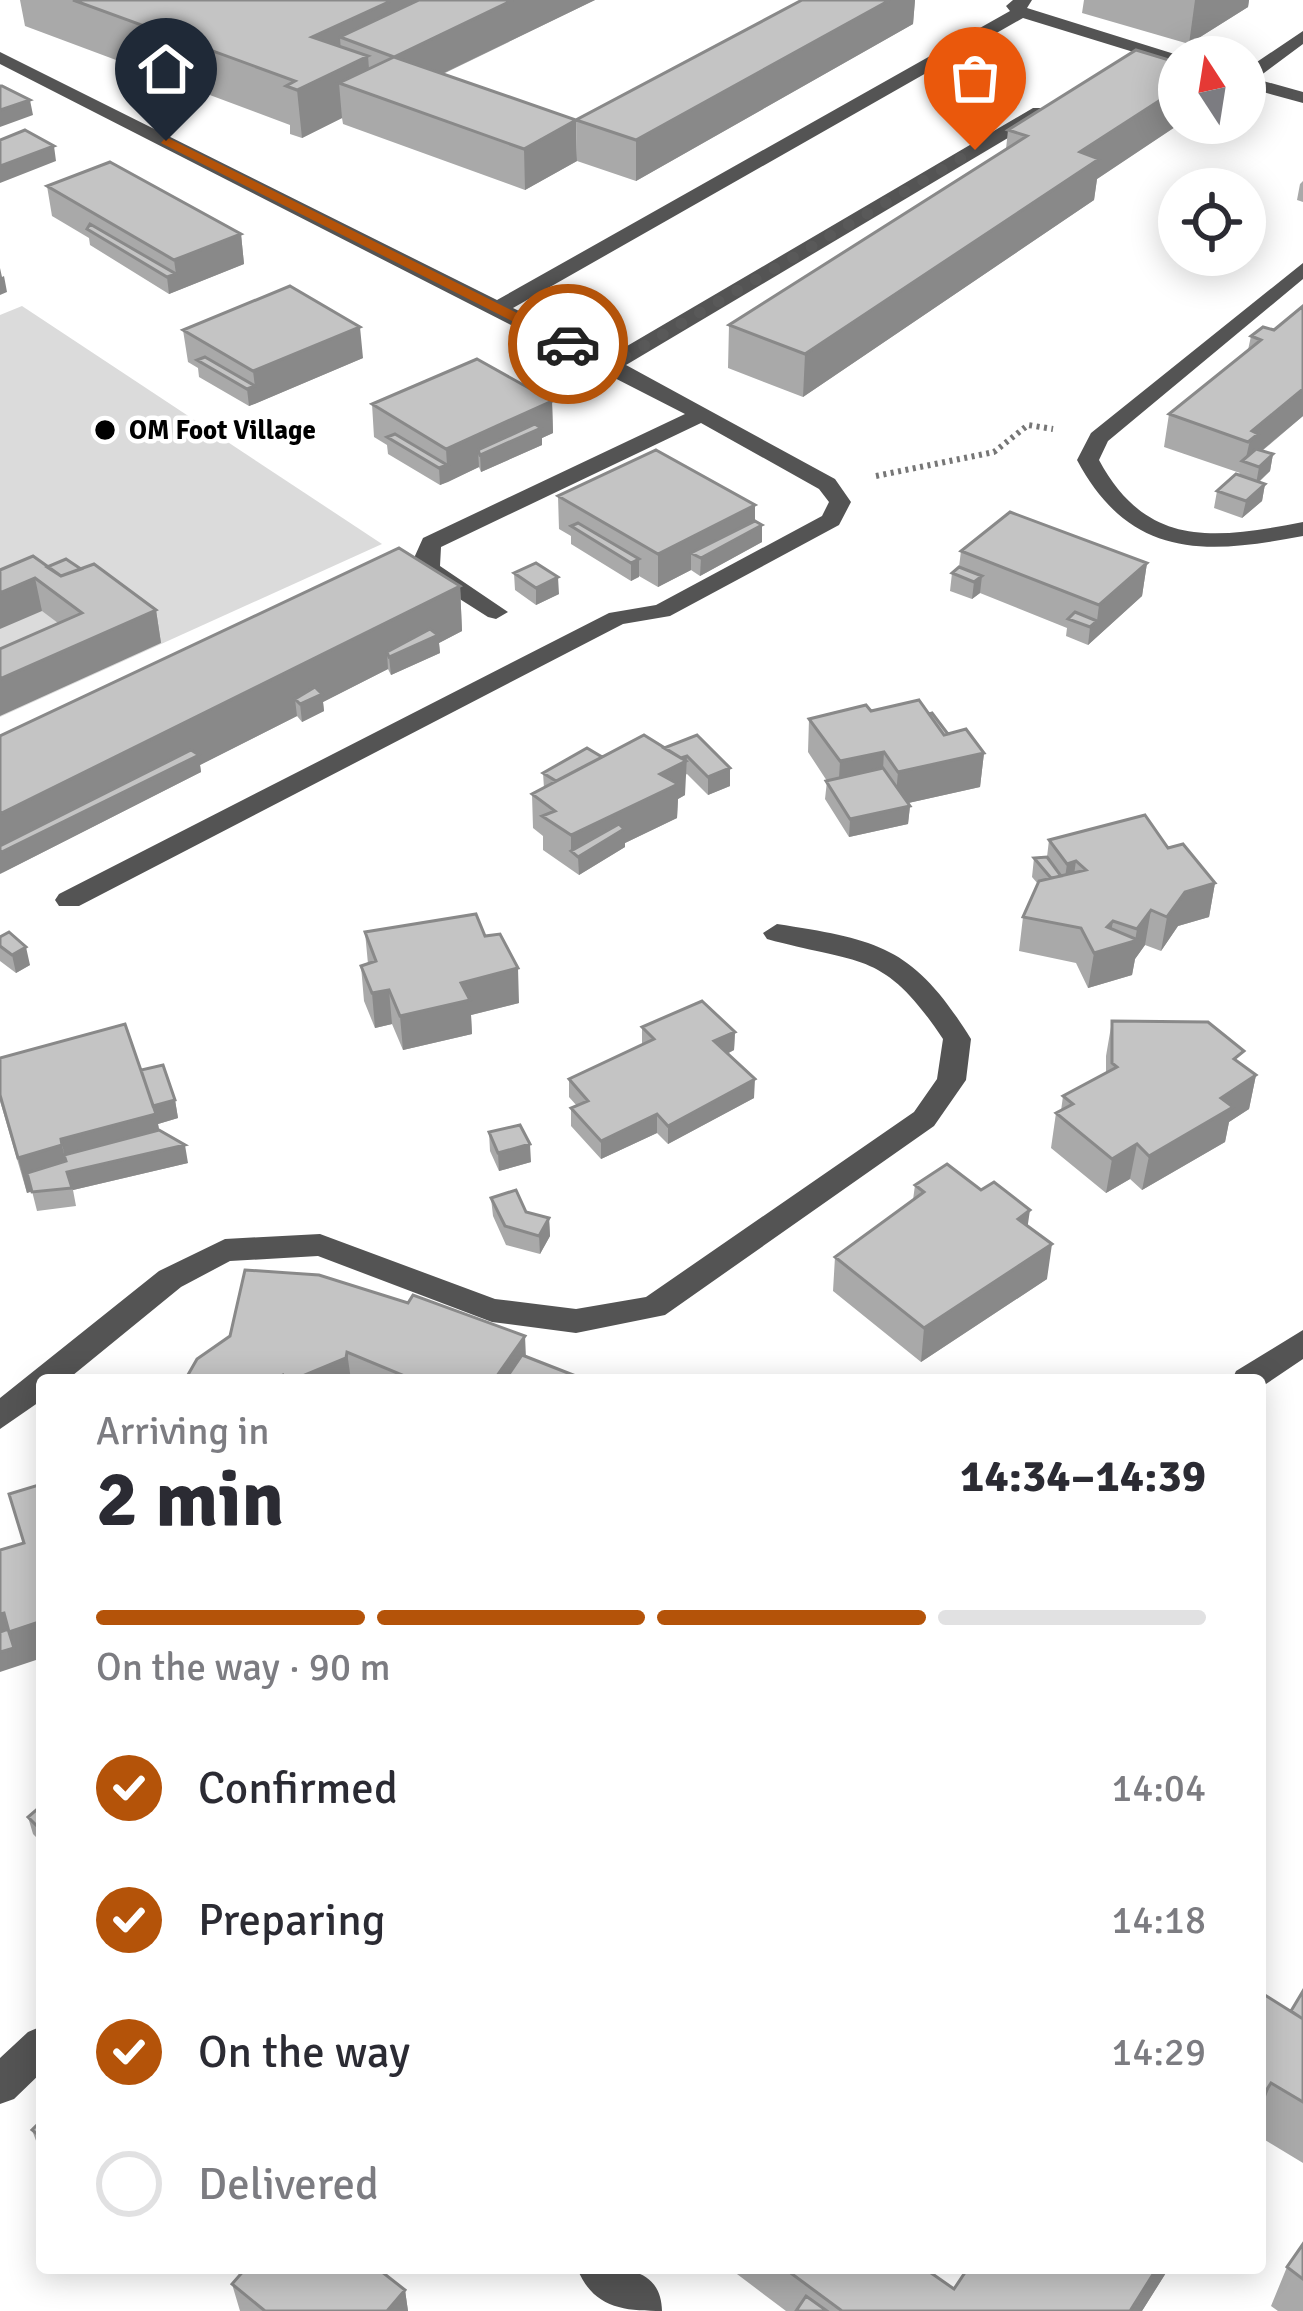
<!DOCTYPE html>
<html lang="en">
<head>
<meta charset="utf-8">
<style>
  :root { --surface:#fff; --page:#f2f2f3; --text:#2b2b33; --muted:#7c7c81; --line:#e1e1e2; --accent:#b45309 }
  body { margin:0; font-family:Signika,sans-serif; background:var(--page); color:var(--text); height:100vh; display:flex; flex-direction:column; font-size:45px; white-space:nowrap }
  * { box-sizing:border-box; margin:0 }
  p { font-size:39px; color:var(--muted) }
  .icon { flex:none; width:66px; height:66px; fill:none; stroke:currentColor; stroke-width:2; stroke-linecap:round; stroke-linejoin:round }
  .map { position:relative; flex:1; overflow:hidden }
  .panel { position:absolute; left:36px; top:1374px; width:1230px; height:900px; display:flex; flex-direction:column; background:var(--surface); border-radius:12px; box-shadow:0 6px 30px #0003 }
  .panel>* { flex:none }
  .needle { width:78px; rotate:348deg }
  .tools { position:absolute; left:1158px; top:36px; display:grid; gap:24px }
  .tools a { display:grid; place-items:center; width:108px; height:108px; border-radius:50%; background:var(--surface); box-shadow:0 6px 30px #0003; font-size:60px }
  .pin { position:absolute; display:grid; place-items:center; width:102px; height:102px; color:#fff; margin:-123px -51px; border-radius:50% 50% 50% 0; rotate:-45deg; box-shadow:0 0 12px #0007 }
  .pin .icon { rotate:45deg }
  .courier { position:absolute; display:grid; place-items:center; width:120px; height:120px; margin:-60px; border:9px solid #b45309; border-radius:50%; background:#fff; color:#222; box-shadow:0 3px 15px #0007 }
  .summary em { font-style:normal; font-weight:700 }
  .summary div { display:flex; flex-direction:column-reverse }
  .summary { display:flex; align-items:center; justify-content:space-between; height:204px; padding:0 60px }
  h1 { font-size:78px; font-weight:700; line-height:90px }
  .bar { display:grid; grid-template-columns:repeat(4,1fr); gap:18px 12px; align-content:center; height:144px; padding:0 60px }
  .bar i { height:15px; border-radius:9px; background:var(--line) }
  .bar .current { background:var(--accent) }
  .bar p { grid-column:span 4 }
  ol { padding:0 60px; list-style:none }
  li { display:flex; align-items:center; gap:36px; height:132px }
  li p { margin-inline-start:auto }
  li .icon { padding:12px; border-radius:50%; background:var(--accent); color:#fff; stroke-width:4 }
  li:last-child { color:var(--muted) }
  li i { width:66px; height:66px; border:6px solid var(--line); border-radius:50% }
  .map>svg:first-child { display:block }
  .green { fill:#dbdbdb }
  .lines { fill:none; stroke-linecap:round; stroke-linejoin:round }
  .path { stroke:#767676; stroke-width:6; stroke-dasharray:3 4.5; stroke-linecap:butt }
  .minor { fill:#545454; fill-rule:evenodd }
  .wall { fill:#a9a9a9 }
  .shaded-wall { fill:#898989 }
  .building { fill:#c4c4c4; stroke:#898989; stroke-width:3 }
  .route { fill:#b45309 }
  .done { stroke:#595959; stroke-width:12; stroke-dasharray:0 21.6 }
  .poi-dot { fill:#000; stroke:#fff; stroke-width:4.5 }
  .labels { text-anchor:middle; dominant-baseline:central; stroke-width:9; stroke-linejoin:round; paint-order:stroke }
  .far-poi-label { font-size:27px; font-weight:bold; fill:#000; stroke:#fff; text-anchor:start }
</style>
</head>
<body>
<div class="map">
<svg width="1303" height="2311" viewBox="0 0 1303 2311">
  <rect width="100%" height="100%" fill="#fff"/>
  <path class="green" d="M22,306l360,238 -382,173v-402z"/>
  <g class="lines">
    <path class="path" d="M876,476l118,-24 34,-27 25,4"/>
    <path class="minor" d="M1013,0h19l-5,8 157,49h-5v9l-156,-48 -510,290 97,48 423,-248h12v8l-419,249 209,114 16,23 -12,23 -169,91 -47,8 -544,282h-20l-4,-6 4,-6 550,-281 47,-8 166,-89 7,-14 -10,-13 -118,-66 -260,124 -1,19 68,46 -12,7 -8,-2 -66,-42 -8,-17 9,-20 262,-124 -685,-350v-12l497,248 513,-289 -4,-5z
      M1303,31v13l-47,35 47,13v11l-58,-16v-17z
      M1303,263v16l-195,162 -9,19c48,89 116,79 204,62v14c-99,19 -173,23 -226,-76l14,-27z
      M777,924c103,16 137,23 194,115l-5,41 -32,46 -269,189 -89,18 -84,-11 -174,-66 -88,5 -49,26 -114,93h-25v20l-42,29v-31l159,-127 66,-32 95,-5 175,65 81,10 70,-12 268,-185 23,-33 6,-40c-60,-90 -82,-74 -176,-100l-4,-6z
      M1303,1330v29l-43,29v-8h-28l4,-9z
      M42,2026v46l-28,27 -14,5v-46l28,-26z
      M577,2268c35,0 84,-6 85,43 -39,0 -69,-3 -85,-43z"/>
  </g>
  <path class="wall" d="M20,0h575l-152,74 134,87 -52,29 -182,-66 -1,-6 -40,20 -12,-4v-9l-265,-99z
    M802,0h113l-2,24 -277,157 -59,-20 -1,-41z
    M1084,0h165l-1,7 -59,37 -107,-31z
    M1181,123l-84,56 -3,21 -291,197 -75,-29 1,-43 277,-176 2,-19z
    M1303,181v21l-6,-2 3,-16z
    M47,186l194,48 3,30 -75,30 -79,-49 -1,-7 -37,-22z
    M1263,327l40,89 -41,35 11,3 -3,17 -11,11 6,2 -3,17 -20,17 -28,-10 3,-17 23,-18 -76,-26 5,-33 79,-64 3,-14z
    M183,330l180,28 -114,48 -50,-29 -1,-9 -10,-6z
    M552,401l1,32 -11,5v7l-61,27 -2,-5 -39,18 -52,-31 -1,-9 -13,-8 -2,-33z
    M558,496l197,9v16l7,4v17l-62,34 -9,-6 -33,17 -19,-11 -8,5 -60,-37v-8l-12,-7z
    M961,551l186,12 -5,33 -54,49 -22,-9 1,-8 -87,-35 -8,6 -22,-8 2,-18 7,-6z
    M47,567l34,2 75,41 5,33 -103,-20 -16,-12 -42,-41z
    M514,573l45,21 -23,11 -21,-15z
    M460,586l2,45 -23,12 1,10 -49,22 -3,-6 -65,33 1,9 -22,11 -5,-6 -97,49 1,7 -201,102z
    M871,711l58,3 19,20 36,19 -4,34 -72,16 2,3 -2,18 -59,13 -24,-38 2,-18 -19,-29 1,-33z
    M697,735l33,51 -22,9 -21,-21 -2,1v20l-7,4 -1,19 -52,25v4l-46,28 -36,-25v-14l-10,-8 -1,-34 12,-6 -1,-15 59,-16 62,-9z
    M1049,840l119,8 47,35 -6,34 -31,9 -17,25 -16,-6 -10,14 -3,16 -44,13 -12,-25 -57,-12 4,-34 15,-33 -6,-7 2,-19 13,-1z
    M365,932l120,4 34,67 -48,12 1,19 -69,16 -11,-26 -17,4 -11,-27 -3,-35 7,-2z
    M0,937l30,28 -14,8 -16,-12z
    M1112,1021l130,43 14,11 -7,34 -20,13 -4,20 -83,48 -12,-11 -24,14 -55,-45 5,-35 5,-2 2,-15 43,-23v-17z
    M642,1027l93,5 -1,18 -7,4 27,44 -86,46 -11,-11 -56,26 -30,-33v-18l6,-2 -8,-9v-18l73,-34z
    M0,1058l141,12 34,30 3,18 -20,6 1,6 29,33 -115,27 3,16 -39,5 -5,-20 -5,2 -27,-92z
    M489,1132l42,30 -32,9 -9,-20z
    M915,1185l113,41 19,53 -126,83 -88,-71 2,-34 78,-57z
    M491,1198l35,14 23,6 1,18 -10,18 -34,-9 -13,-29z
    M230,1336l296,20 60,24h-401z
    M42,1805v38l-9,-9 -5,-17z
    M1303,1991v172l-43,-26v-145l31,19z
    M42,2120v29l-4,-3 -6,-16z
    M1303,2244v67h-25l-7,-5 16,-39z
    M729,2268h195l30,21 14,-21h201l-27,43h-356z
    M232,2284l173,6 3,21h-168z"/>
  <path class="shaded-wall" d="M393,0h101l-154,37 2,31 26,-12 3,38 -32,-11 3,35 -40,20 -5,-48 15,-53z
    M513,0h82l-199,96 -2,-39z
    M890,0h25l-2,24 -277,157v-41z
    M1195,0h54l-1,7 -59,37z
    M1179,88v35h2l-84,56 -3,21 -291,197 2,-43 275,-202z
    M30,100l3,15 -33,12v-17z
    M576,120l1,41 -52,29 -1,-41z
    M54,146l2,15 -56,22v-17z
    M241,234l3,30 -75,30 -2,-17 9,-3 -2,-14z
    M0,268l2,9 2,-1 3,16 -7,3z
    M360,327l3,31 -106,45 -4,-32z
    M255,386l2,17 -8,3 -2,-17z
    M1303,389v27l-49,41 -9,5 7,-31z
    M552,401l1,32 -11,5v7l-61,27 -1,-17 -2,-5 1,17 -31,15 -2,-33z
    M1273,454l-3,17 -14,13 3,-17z
    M447,465l1,17 -8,3 -1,-17z
    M1265,484l-3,17 -20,17 4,-17z
    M755,505v24l7,-4v17l-62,34 1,-18 -10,-5v17l-33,17v-33z
    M639,559v18l-8,4v-18z
    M1147,563l-5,33 -54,49 2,-18 7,-6 2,-16z
    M982,576l-2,17 -8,6 2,-17z
    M558,577l1,17 -23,11v-17z
    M35,578l7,33 -42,18v-36z
    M460,586l2,45 -23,12 1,10 -49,22 -2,-18 -2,-5 1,17 -65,33 1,9 -22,11 -2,-18 -5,-5 2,17 -97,49 1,7 -201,102v-60z
    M156,610l5,33 -161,73v-37z
    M884,752l-2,34 -44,9 2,-34z
    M984,753l-4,34 -85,19 3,-34z
    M687,756l-2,39 -7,4 -1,19 -52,25v4l-46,28 -1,-18 -7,-6v-16l89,-61 17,-14z
    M730,768v18l-22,9v-18z
    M910,806l-2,18 -59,13 1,-18z
    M1076,861l-4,28 -9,2 4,-27z
    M1215,883l-6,34 -31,9 -17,25 6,-34 18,-25z
    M1151,910l-6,35 -10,14 -3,16 -44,13 6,-35 13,-26 6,-6 -5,28 27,-8 2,-12z
    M26,947l4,18 -14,8 -4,-18z
    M518,968l1,35 -48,12 1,19 -69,16 -3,-34 61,-33z
    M389,990l3,34 -17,4 -3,-35z
    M735,1032l-1,18 -20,10v-19z
    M1256,1075l-7,34 -20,13 -4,20 -83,48 7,-34 72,-58z
    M755,1079l-1,19 -86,46v-18z
    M175,1100l3,18 -20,6 5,25 22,-4 3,18 -115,27 -5,-10 -41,13 -9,-35 44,-13 6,27 -7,-33 89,-32z
    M657,1114v19l-56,26v-18z
    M530,1144l1,18 -32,9 -1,-18z
    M1137,1144l-7,35 -24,14 6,-34z
    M1030,1210l-5,34 -7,-25z
    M549,1218l1,18 -10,18 -1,-18z
    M1052,1244l-5,35 -126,83 3,-34z
    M525,1336l2,44h-33z
    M347,1352l4,28h-58z
    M4,1613l38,8v37l-42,14v-58z
    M1271,2083l-11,30v-13z
    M1157,2268h12l-27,43h-12z
    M405,2290l3,21h-21z"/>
  <path class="building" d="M73,0h320l-81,37 56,19 -71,34 -11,-4 9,-5z
    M419,0h94l-119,57 -54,-20z
    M802,0h88l-254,140 -60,-20z
    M1136,50l43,13v25l-99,64 19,7 -294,195 -76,-29 298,-189 -19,-6z
    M394,57l182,63 -52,29 -185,-66z
    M0,86h2l28,14 -30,10z
    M25,130l29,16 -54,20v-26z
    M110,162l131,72 -67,26 -127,-74z
    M90,224l86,50 -9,3 -80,-48z
    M290,286l70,41 -107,44 -70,-41z
    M1303,306v83l-51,42 6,3 -10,8 -79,-28 92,-74 -10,-4 12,-9 11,3z
    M205,357l50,29 -8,3 -50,-29z
    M477,359l75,42 -106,48 -74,-45z
    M535,424l6,4 -61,27 -2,-5z
    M395,434l52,31 -8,3 -52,-31z
    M1256,449l17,5 -14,13 -17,-6z
    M656,450l99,55 -97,49 -100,-58z
    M1236,474l29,10 -19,17 -29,-10z
    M1010,512l137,51 -48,42 -138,-54z
    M755,521l7,4 -61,33 -10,-5z
    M578,523l61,36 -8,4 -60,-37z
    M399,548l61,38 -460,228v-78z
    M33,556l28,20 33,-12 62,46 -156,69v-30l82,-36 -47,-35 -35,15v-23z
    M66,559l15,10 -20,7 -14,-9z
    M536,563l22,14 -22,11 -22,-15z
    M959,567l23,9 -8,6 -22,-9z
    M1075,612l22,9 -7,6 -22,-8z
    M430,629l8,6 -49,22 -2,-5z
    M315,687l7,7 -22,10 -5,-5z
    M919,700l25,35 22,-6 18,24 -86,19 -14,-20 -44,9 -31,-42 57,-14 5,6z
    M932,713l16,21 -4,1 -15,-21z
    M644,735l42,26 -26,13 18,10 -107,51 -29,-19 13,-5 -23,-17z
    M697,735l33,33 -22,9 -21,-21 -6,2 -17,-10z
    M587,748l15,9 -46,24 -13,-8z
    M191,750l8,5 -199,98v-7z
    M883,768l27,38 -60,13 -24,-38z
    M1145,815l23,33 15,-4 32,39 -30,9 -18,25 -16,-7 -14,19 -24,-8 -6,6 31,13 -44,13 -13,-25 -58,-11 16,-36 47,-11 -10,-9 -9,3 -18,-24z
    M619,824l5,5 -46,28 -7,-6z
    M1047,857l14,19 -10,2 -17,-20z
    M476,914l9,22 15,-2 18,34 -57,15 9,17 -70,16 -11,-26 -17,3 -11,-27 15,-5 -11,-29z
    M9,932l17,15 -14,8 -12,-9v-9z
    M702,1001l33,31 -21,9 41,38 -87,47 -11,-12 -56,27 -30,-33 17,-7 -19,-22 85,-40 -12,-12z
    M1112,1021l96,1 36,29 -10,8 22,16 -35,23 12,9 -84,49 -12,-12 -25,15 -56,-46 17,-9 -10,-8 54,-29 -5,-4z
    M125,1024l31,90 -95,25 1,6 -44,13 -18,-63v-37z
    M163,1065l12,35 -22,6 -12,-36z
    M520,1125l10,19 -32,9 -9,-21z
    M159,1130l26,15 -118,27 5,16 -40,4 -5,-19 39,-12 -2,-6z
    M947,1164l34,26 13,-8 36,28 -12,9 34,25 -128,84 -89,-71 89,-65 -9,-7z
    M516,1190l10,22 23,6 -10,18 -34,-10 -14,-28z
    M245,1270l74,5 89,28 5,-8 112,41 -31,44h-80l-67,-28 -1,6 -53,22h-7l-3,-5 -10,5h-88l12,-21 33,-23z
    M522,1355l64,25h-81z
    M42,1484v137l-33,11 -5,-19 -4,1v-64l24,-7 -15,-49z
    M8,1629l6,19 -14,4v-20z
    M42,1805v26l-14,-14z
    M1303,1991v28l-12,-8z
    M1260,1992l43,27v83l-32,-19 -11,17z
    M42,2120v18l-10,-8z
    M1303,2244v35l-16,-12z
    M246,2268h131l28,22 -18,21h-122l-33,-27z
    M784,2268h140l30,21 14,-21h189l-27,43h-288z
    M806,2296l21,15h-31z"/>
  <path class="route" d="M166,137l407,204 2,3 -12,3 -402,-204z"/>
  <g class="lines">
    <path class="done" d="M568,344l43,21 364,-215"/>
  </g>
  <circle class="poi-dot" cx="105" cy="430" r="12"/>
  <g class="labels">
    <g class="far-poi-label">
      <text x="129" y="430">OM Foot Village</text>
    </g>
  </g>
</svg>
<div class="tools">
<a><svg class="needle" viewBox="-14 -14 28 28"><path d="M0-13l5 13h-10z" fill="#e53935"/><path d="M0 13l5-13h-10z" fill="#7c7c81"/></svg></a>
<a><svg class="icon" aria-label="locate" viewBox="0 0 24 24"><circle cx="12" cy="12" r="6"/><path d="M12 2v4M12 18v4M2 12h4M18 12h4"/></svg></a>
</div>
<div class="pin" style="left:975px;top:150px;background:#ea580c"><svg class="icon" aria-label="bag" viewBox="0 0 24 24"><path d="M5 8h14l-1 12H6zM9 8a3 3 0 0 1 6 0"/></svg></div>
<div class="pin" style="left:166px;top:141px;background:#1f2937"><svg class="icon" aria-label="home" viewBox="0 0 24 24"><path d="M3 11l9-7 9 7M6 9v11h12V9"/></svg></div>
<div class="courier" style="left:568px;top:344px"><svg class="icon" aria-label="car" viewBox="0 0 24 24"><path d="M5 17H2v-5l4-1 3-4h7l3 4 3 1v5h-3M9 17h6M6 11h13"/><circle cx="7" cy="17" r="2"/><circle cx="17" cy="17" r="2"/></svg></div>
<section class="panel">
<div class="summary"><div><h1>2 min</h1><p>Arriving in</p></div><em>14:34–14:39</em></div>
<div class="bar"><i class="current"></i><i class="current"></i><i class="current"></i><i></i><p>On the way · 90 m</p></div>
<ol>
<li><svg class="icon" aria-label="check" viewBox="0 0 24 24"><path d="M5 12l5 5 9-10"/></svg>Confirmed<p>14:04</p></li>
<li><svg class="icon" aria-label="check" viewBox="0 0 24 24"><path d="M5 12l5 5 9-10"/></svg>Preparing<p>14:18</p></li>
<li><svg class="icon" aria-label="check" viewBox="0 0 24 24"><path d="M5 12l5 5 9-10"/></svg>On the way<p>14:29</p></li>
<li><i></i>Delivered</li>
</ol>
</section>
</div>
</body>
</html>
